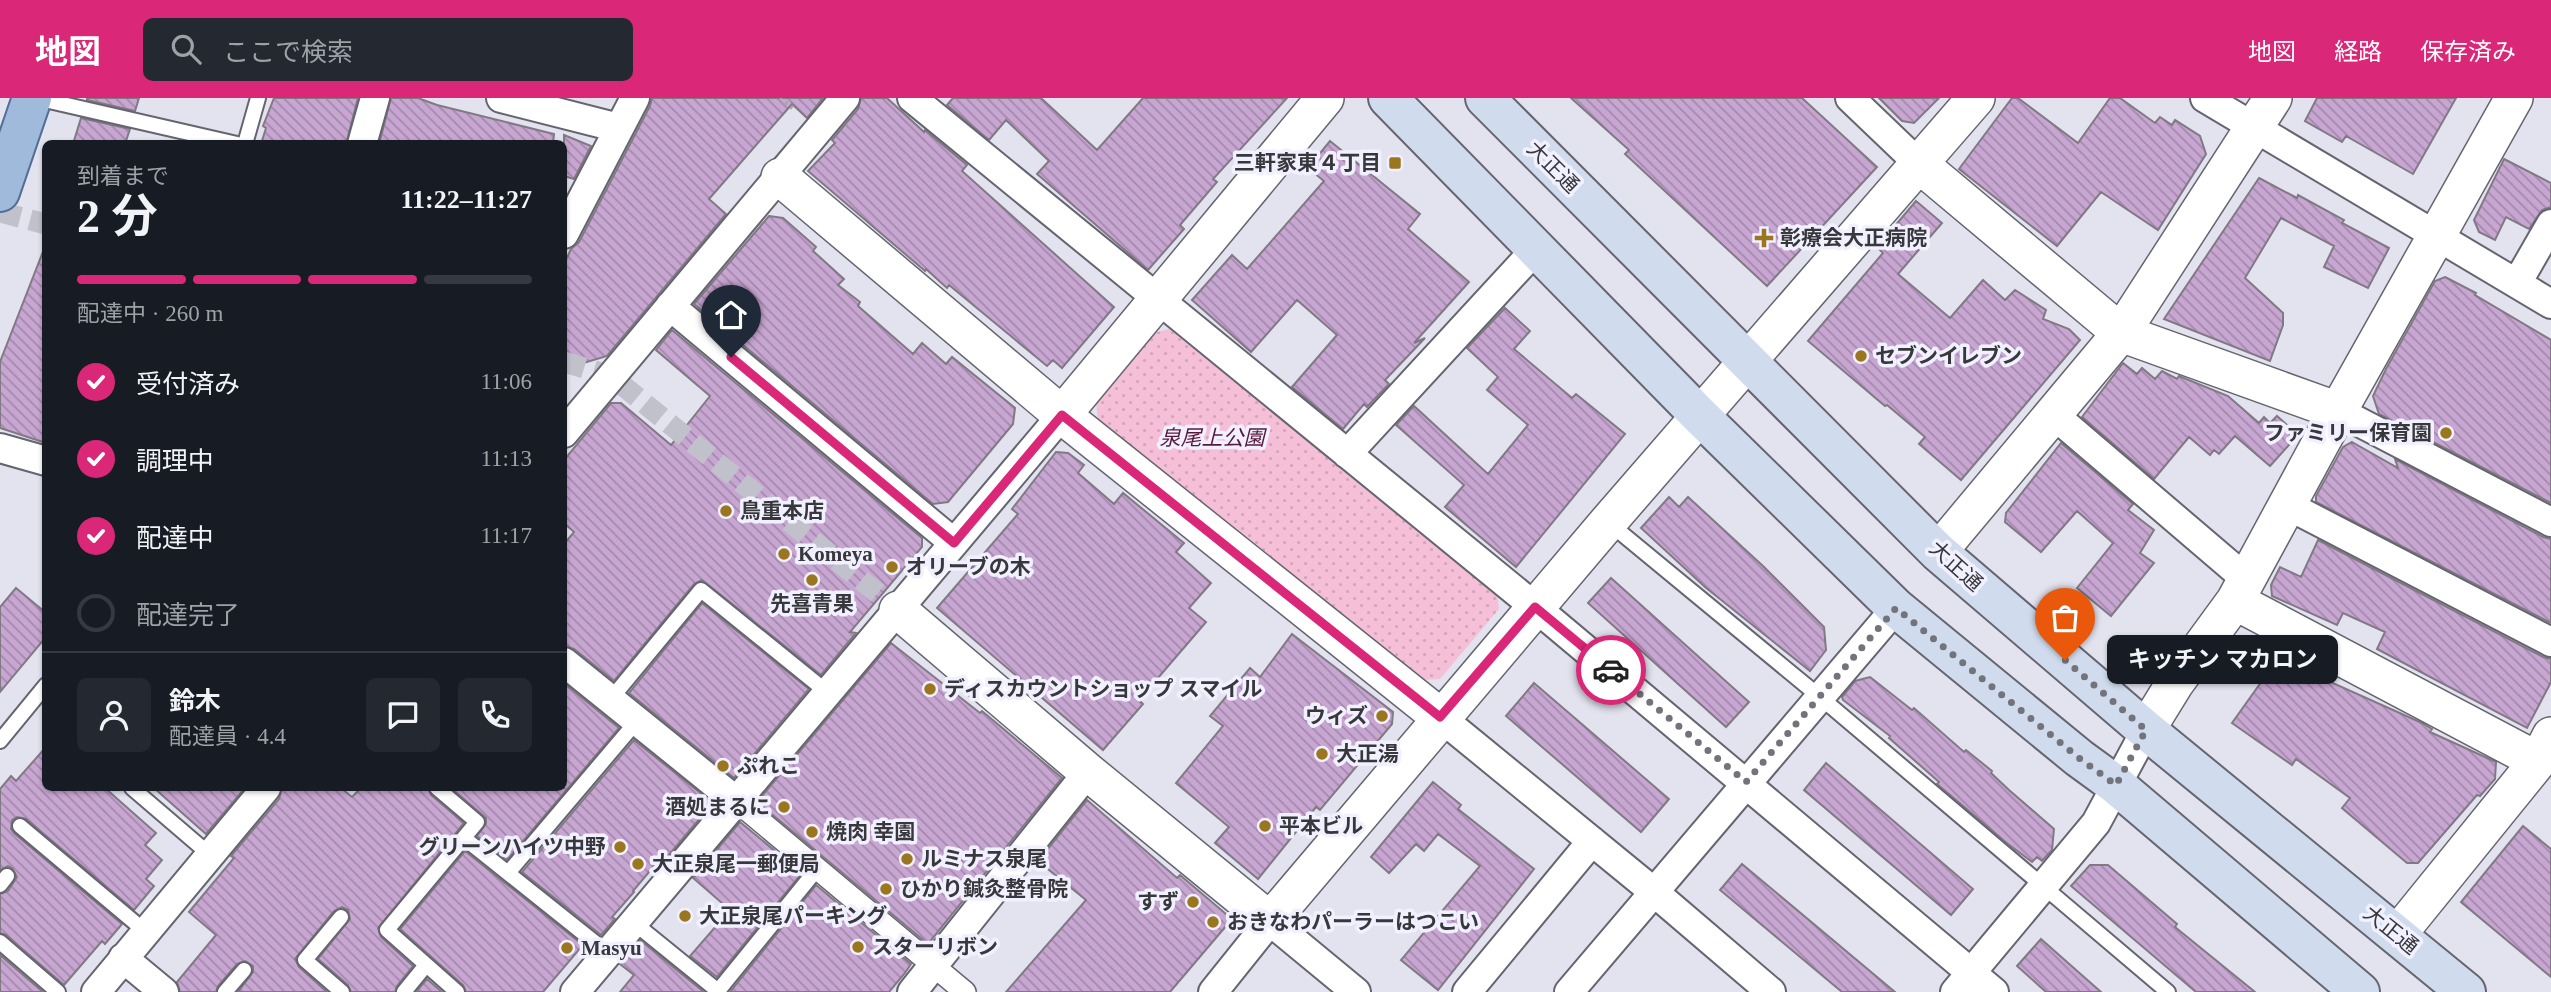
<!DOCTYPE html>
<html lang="ja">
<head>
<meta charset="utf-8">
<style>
  :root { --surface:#171b24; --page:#242831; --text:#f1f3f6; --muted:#9ea1a6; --line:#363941; --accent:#db2777 }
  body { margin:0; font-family:"Times New Roman","Noto Sans JP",serif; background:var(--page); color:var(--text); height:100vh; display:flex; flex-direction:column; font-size:26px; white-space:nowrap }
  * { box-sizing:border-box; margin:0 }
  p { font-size:23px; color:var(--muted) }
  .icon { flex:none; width:38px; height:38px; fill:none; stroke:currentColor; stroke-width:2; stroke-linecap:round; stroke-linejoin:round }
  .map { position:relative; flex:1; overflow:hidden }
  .drawer { position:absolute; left:42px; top:42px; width:525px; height:651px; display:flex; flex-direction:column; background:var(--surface); border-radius:10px; box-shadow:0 2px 5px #0004 }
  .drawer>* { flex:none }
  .pin { position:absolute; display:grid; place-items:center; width:60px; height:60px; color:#fff; margin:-72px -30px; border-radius:50% 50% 50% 0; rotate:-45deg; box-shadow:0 0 7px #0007 }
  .pin .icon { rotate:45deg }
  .courier { position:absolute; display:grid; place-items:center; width:70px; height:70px; margin:-35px; border:5px solid #db2777; border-radius:50%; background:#fff; color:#222; box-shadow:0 2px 9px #0007 }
  .bubble { position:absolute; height:49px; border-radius:10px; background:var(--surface); box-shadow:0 2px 5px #0004; font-size:23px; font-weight:700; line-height:49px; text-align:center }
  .head em { font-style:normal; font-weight:700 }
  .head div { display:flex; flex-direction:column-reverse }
  .head { display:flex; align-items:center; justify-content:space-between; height:119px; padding:0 35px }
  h1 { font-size:46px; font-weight:700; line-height:52px }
  .bar { display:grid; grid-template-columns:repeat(4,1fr); gap:10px 7px; align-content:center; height:84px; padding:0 35px }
  .bar i { height:9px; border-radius:5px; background:var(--line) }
  .bar .on { background:var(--accent) }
  .bar p { grid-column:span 4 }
  .line { display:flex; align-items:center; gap:18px; padding:0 35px; border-top:2px solid var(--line) }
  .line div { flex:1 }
  .round { display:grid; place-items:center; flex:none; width:74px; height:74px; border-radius:10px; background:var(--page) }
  ol { padding:0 35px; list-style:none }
  li { display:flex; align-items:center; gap:21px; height:77px }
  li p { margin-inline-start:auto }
  li .icon { padding:7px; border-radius:50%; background:var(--accent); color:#fff; stroke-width:4 }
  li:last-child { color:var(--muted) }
  li i { width:38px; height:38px; border:4px solid var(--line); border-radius:50% }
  header { display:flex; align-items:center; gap:42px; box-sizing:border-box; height:98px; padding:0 35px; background:var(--accent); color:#fff }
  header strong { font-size:33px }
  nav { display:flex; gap:38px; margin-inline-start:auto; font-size:24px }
  .search { width:490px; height:63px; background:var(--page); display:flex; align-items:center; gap:18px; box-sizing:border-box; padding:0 24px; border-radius:10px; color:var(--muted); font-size:26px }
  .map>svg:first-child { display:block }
  .park { fill:url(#park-dots) }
  .building { fill:url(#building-back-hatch); stroke:#817983; stroke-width:2 }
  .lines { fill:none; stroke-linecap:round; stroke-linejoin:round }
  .pedestrian-tunnel { stroke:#c1c1cc; stroke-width:21; stroke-dasharray:21 10; stroke-linecap:butt }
  .service-casing { stroke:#656570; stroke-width:18 }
  .pedestrian-casing { stroke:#656570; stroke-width:24 }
  .minor-casing { stroke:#656570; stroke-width:32 }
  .tertiary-casing { stroke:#656570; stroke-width:40 }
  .secondary-casing { stroke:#656570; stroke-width:42 }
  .primary-casing { stroke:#526e94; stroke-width:42 }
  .path { stroke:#a4a4af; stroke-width:4.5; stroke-dasharray:2 5; stroke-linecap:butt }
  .service { stroke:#fff; stroke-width:14 }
  .pedestrian { stroke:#fff; stroke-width:21 }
  .minor { stroke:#fff; stroke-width:28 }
  .tertiary { stroke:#fff; stroke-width:37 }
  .secondary { stroke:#d0dced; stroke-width:38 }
  .primary { stroke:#a0badc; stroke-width:38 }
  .done { stroke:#73737b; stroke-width:7; stroke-dasharray:0 12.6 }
  .route { stroke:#db2777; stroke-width:9 }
  .poi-dot { fill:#9a7621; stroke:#f1f0fe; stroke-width:2.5 }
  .labels { text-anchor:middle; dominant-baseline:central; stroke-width:7; stroke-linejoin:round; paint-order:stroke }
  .poi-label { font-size:21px; font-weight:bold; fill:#37373c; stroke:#f1f0fe; text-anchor:start }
  .street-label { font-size:21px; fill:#37373c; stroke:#f1f0fe }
  .park-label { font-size:21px; font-style:italic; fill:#58183b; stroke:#f1f0fe }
</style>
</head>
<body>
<header>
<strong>地図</strong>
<div class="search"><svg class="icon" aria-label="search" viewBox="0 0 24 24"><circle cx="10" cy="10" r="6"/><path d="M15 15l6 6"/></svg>ここで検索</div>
<nav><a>地図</a><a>経路</a><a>保存済み</a></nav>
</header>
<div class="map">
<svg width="2551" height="894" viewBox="0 0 2551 894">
  <defs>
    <pattern id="park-dots" width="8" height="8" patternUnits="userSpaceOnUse" patternTransform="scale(1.75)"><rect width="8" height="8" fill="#f5bfd7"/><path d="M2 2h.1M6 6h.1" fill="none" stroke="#d3a5b9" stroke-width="1.8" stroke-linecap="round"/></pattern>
    <pattern id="building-back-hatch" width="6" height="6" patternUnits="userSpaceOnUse" patternTransform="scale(1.75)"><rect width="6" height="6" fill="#c8a6d2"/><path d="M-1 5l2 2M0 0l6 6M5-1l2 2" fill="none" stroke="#a388ac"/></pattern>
  </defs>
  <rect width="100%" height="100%" fill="#e3e3f0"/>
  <path class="park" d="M1169,231l328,261 2,19 -59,70 -18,1 -324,-259 -2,-20 58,-68z"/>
  <path class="building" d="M87,0h52l-4,13 -48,-11z
    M274,0h84l-12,46h-85l5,-16 -3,-2z
    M391,0h27l19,7 117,29 -1,10h-174z
    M652,0h171l-16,20 -15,-14 -83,95 17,15 -119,142 -43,13v-105l7,-15 8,-7 71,-136z
    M861,0h26l37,34 1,-2 42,35 -5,6 152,136 -52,61 -9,-8 -6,6 -98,-81 -2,3 -21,-19 -1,2 -117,-100 27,-28 -3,-3 26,-31z
    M953,0h88l56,52 46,-52h144l-74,81 4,3 -37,43 4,4 -36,41 -111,-96 12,-13 -43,-41 -17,20 -42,-35z
    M1571,0h231l75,69 -110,119 -142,-132 4,-4z
    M1879,0h60l-25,25 -12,-2z
    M2012,0h6l60,45 32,-45h10l35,25 5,-6 12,8 3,-5 25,16 6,18 -48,76 -57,-38 -44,54 -98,-77z
    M2317,0h139l-43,76 -67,-38 -4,6 -37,-21z
    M81,20l49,11 -5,15h-52z
    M564,37l27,11 -17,33 -10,-3z
    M1330,43l90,73 -12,15 61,53 -55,61 11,-5 -40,42 4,4 -22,23 -3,-3 -21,25 -51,-42 45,-52 -40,-35 -46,52 -59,-52 40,-45 15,14 77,-88 -16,-13z
    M2504,61l47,24v24l-9,3 -13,19 -23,-12 -11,23 -16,-8 -5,-12z
    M2259,80l38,20 1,-3 46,25 -2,3 47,25 -21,40 -44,-21 10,-21 -53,-28 -36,60 38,35v12l-13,36 -106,-42z
    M1916,103l26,22 -44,51 52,44 33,-38 22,20 10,-10 31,20 -3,9 26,10 11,11 -119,140 -42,-36 6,-7 -38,-32 -2,1 -77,-65 75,-88 -6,-6z
    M769,118l14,2 33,29 -3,4 31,28 -6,6 22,17 -2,4 55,48 9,-11 24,21 6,-7 63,51 -2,16 -65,78 -15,2 -239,-200z
    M44,151l2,1v193l-46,-15v-66z
    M2445,179l31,16 -1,2 76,45v163l-172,-89 -6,-18 13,-27 49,-88z
    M1505,210l25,23 -16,18 58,49 4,-4 49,40 -109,133 -71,-60 19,-22 -68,-60 18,-19 74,68 40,-49 -41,-35 11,-13 -31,-29z
    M672,232l250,208v9l-72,85 6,1 -35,42 -119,-95 -8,4 -80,97 -40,-32 -10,-3v-102l10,-12 -10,-9v-63l47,-57h10l50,42 39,-49 -54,-46z
    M2123,265l14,11 5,-6 13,11 7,-8 15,8 2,-3 49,20 31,27 5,-6 6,6 7,-7 21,19 -28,31 -35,-30 -16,18 -5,-4 -4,5 -21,-18 -35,42 -72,-62z
    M2352,344l46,26 -3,-9 148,78 8,2v84l-235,-121v-6l27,-49z
    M2061,345l72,61 -5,6 26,20 -14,23 14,10 -43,53 -34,-28 36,-45 -36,-32 -36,41 -36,-30 1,-9z
    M1056,354l12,1 16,12 -6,8 36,31 9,-11 61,50 -8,9 35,31 -22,25 17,14 -67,78 4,4 -40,46 -166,-142 81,-94 -6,-5z
    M1669,399l10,10 9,-10 75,69 61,61 2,23 -16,21 -105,-84 -64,-59z
    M2318,442l225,117 8,2v23l-24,46 -150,-79 8,-17 -42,-19 -6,12 -65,-29 -1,-11 9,-18 21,10z
    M1611,480l138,124 -23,25 -138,-124z
    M16,490l30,25v24l-46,55v-85z
    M702,505l107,86 -75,89 -105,-85z
    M1292,536l101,78 -1,12 -72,86 -4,-3 -58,72 -43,-36 14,-16 -53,-44 47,-57 -13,-10 40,-48 10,9z
    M891,545l89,70 2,-2 80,67 -134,166 -171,-142z
    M2282,555l26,19 114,51 10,6 -2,3 66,30 -1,17 -15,17 -3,-1 -59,68h-11l-65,-55 8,-10 -54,-39 -4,6 -60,-42z
    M1870,579l42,33 2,-2 50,44 2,-2 26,21 -1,2 18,17 45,39 -2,21 -10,11 -5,-4 -5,5 -24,-18 -71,-60 2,-2 -50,-44 1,-2 -47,-36 -1,-3 13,-16z
    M564,585l55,45 -112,132 -30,-24 9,-12v-6l-35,-30h113z
    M1534,585l135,116 -28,33 -135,-116z
    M634,642l79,63 -45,53 -3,-3 -32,38 1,1 -22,25 3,2 -14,16 -79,-63z
    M46,649v41h59l51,45 -11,12 17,15 -16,19 8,7 -20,24 -108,-91 -9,-2 -5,3 -1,9 3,4 108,91 -17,20 -3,-3 -38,44 -58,-50 -6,-2v-39l8,-3 9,-14 -5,-9 -4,-2 -8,4v-81l11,-13 5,5z
    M1826,665l147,126 -22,26 -147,-125z
    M1433,684l28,23 -3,4 76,60 -96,121 -37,-30 79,-94 -42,-32 -14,17 -8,-7 -27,29 -18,-16z
    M154,690h91l-39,46z
    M282,690h59l11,9 9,-9h67l3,7 33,28 -86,105 3,9 32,29 -16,20 -2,6h-44l-3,-7 -30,-26 32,-40 -2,-9 -6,-3 -8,4 -39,48 4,8 28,25h-89l15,-20v-6l-8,-5 -8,3 -19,22 -2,6h-36l-3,-10 39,-47 -27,-23 45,-54 -3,-2 48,-57z
    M1087,702l90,78 3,-3 52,44 -62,73h-164l80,-92 -48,-39z
    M740,724l62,51 -85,104 -27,-21 40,-46 -37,-32z
    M2523,728l28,23v128l-90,-75z
    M465,753l118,94 -40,47h-77l-3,-7 -63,-56z
    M1742,766l153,128h-53l-122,-102z
    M2090,767h18l69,59 -2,3 80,65h-59l-125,-106z
    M816,787l95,79 -6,9 -16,19h-159z
    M2041,841l60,53h-55l-29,-26z
    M640,842l64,52h-84l14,-17 -14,-11z
    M0,857l43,37h-43z
    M427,881l15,13h-26z"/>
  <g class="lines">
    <path class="pedestrian-tunnel" d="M0,114l46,12
      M564,264l47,14 287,234"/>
    <defs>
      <path id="service" d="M36,0l201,46
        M245,46l13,-46
        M1609,425l211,174 348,295
        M610,602l91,-110 126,102
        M0,643l46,-56
        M132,690l77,66
        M437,690l40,34 -90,108 70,62
        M20,728l126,106
        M464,740l144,115
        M508,775l129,-152
        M0,787l7,-9
        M341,819l-36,43 37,32
        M633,824l85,69 99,-122
        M0,844l58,50
        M225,894l19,-22
        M404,894l22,-27"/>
      <path id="pedestrian" d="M735,702l230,192"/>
      <path id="minor" d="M501,0l118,30
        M912,0l623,509 459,385
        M1850,0l68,65
        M2205,0l346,206
        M362,46l13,-46
        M564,136l71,-136
        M2517,185l34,-59
        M670,208l284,237
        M2338,313l213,111
        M2054,317l192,164
        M564,335l281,-335
        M0,350l46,13
        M1347,356l190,-206
        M2287,407l264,137
        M564,564l171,138
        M1440,619l214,175 117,100
        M123,860l41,34
        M96,894l170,-204
        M575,894l487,-577
        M912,894l176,-220
        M1213,894l57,-71 86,71
        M1467,894l125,-151
        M1569,894l327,-384
        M1955,894l141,-169 50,-93"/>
      <path id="tertiary" d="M1918,65l203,170 217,78
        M780,79l282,238 378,302
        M1062,317l263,-317
        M1938,454l183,-219 152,-235
        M2235,503l303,160
        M898,512l190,162 182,149 338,-399 368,-424
        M2146,632l29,-47 60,-82 103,-190 176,-313
        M2397,837l141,-174 13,-25"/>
      <path id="secondary" d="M1388,0l311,317 197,193 183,150 37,27 244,207
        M1485,0l453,454 208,178 320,262"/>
      <path id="primary" d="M0,94l32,-94"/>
    </defs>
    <use href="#service" class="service-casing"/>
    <use href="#pedestrian" class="pedestrian-casing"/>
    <use href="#minor" class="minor-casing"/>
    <use href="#tertiary" class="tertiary-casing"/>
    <use href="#secondary" class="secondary-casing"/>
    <use href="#primary" class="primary-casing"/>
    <path class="path" d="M780,0l16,13"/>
    <use href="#service" class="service"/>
    <use href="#pedestrian" class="pedestrian"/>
    <use href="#minor" class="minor"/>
    <use href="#tertiary" class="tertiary"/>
    <use href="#secondary" class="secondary"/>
    <use href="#primary" class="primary"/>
  </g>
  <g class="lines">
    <path class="done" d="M1611,572l135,112 150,-174 183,150 37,27 30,-55 -81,-70"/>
    <path class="route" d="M731,259l223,186 108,-128 378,302 95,-110 76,63"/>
  </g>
  <g class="poi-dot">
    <rect x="1388" y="58" width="14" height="14" rx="3.5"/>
    <path d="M1760.5 129.5h7v7h7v7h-7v7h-7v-7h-7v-7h7z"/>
    <circle cx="1861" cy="258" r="7"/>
    <circle cx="2446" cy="335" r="7"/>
    <circle cx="726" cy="413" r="7"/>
    <circle cx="784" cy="456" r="7"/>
    <circle cx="892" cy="469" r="7"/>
    <circle cx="812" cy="482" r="7"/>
    <circle cx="930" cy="591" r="7"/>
    <circle cx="1382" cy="618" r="7"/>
    <circle cx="1322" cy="656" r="7"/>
    <circle cx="723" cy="668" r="7"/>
    <circle cx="784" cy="709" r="7"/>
    <circle cx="1265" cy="728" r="7"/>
    <circle cx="812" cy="734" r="7"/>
    <circle cx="620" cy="749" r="7"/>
    <circle cx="907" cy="761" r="7"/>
    <circle cx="638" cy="766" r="7"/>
    <circle cx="886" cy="791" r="7"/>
    <circle cx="1193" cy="804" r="7"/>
    <circle cx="685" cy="818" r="7"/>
    <circle cx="1213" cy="824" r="7"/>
    <circle cx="858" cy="849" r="7"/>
    <circle cx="567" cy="850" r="7"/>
  </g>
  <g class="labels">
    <g class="poi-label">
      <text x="1381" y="65" text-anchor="end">三軒家東４丁目</text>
      <text x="1780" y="140">彰療会大正病院</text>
      <text x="1875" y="258">セブンイレブン</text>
      <text x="2432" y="335" text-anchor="end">ファミリー保育園</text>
      <text x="740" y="413">鳥重本店</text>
      <text x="798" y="456">Komeya</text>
      <text x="906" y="469">オリーブの木</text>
      <text x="812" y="506" text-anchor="middle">先喜青果</text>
      <text x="944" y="591">ディスカウントショップ スマイル</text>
      <text x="1368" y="618" text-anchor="end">ウィズ</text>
      <text x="1336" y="656">大正湯</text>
      <text x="737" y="668">ぷれこ</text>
      <text x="770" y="709" text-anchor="end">酒処まるに</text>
      <text x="1279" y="728">平本ビル</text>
      <text x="826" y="734">焼肉 幸園</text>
      <text x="606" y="749" text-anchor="end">グリーンハイツ中野</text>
      <text x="921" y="761">ルミナス泉尾</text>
      <text x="652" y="766">大正泉尾一郵便局</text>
      <text x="900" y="791">ひかり鍼灸整骨院</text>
      <text x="1179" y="804" text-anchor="end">すず</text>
      <text x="699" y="818">大正泉尾パーキング</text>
      <text x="1227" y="824">おきなわパーラーはつこい</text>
      <text x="872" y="849">スターリボン</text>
      <text x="581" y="850">Masyu</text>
    </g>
    <g class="street-label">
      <text transform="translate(1553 69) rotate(45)">大正通</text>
      <text transform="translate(1956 468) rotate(42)">大正通</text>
      <text transform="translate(2391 832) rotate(39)">大正通</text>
    </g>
    <g class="park-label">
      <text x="1212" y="340">泉尾上公園</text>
    </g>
  </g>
</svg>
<div class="pin" style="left:2065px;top:562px;background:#ea580c"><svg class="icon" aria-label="bag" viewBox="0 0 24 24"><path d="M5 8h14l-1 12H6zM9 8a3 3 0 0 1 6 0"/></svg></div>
<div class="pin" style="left:731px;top:259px;background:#1f2937"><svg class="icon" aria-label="home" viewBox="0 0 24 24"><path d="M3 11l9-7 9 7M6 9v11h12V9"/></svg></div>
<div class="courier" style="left:1611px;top:572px"><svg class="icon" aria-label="car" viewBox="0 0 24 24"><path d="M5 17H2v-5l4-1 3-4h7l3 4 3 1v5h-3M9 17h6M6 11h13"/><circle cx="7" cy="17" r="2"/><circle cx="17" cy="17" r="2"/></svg></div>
<div class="bubble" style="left:2107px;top:537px;width:231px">キッチン マカロン</div>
<section class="drawer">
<div class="head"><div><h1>2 分</h1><p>到着まで</p></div><em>11:22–11:27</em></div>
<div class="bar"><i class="on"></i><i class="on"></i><i class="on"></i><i></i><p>配達中 · 260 m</p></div>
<ol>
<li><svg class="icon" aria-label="check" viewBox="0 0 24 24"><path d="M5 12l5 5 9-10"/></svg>受付済み<p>11:06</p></li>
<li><svg class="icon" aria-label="check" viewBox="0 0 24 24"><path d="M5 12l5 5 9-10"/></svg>調理中<p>11:13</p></li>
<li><svg class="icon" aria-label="check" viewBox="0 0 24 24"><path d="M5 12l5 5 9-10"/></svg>配達中<p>11:17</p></li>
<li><i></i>配達完了</li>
</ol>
<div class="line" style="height:126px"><a class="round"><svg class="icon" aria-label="person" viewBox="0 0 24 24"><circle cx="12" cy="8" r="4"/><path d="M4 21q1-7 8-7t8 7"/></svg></a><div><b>鈴木</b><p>配達員 · 4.4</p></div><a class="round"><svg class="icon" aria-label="chat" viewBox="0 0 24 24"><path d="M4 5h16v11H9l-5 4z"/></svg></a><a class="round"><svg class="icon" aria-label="phone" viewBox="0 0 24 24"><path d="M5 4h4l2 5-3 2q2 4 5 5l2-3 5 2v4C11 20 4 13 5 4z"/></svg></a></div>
</section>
</div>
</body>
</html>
